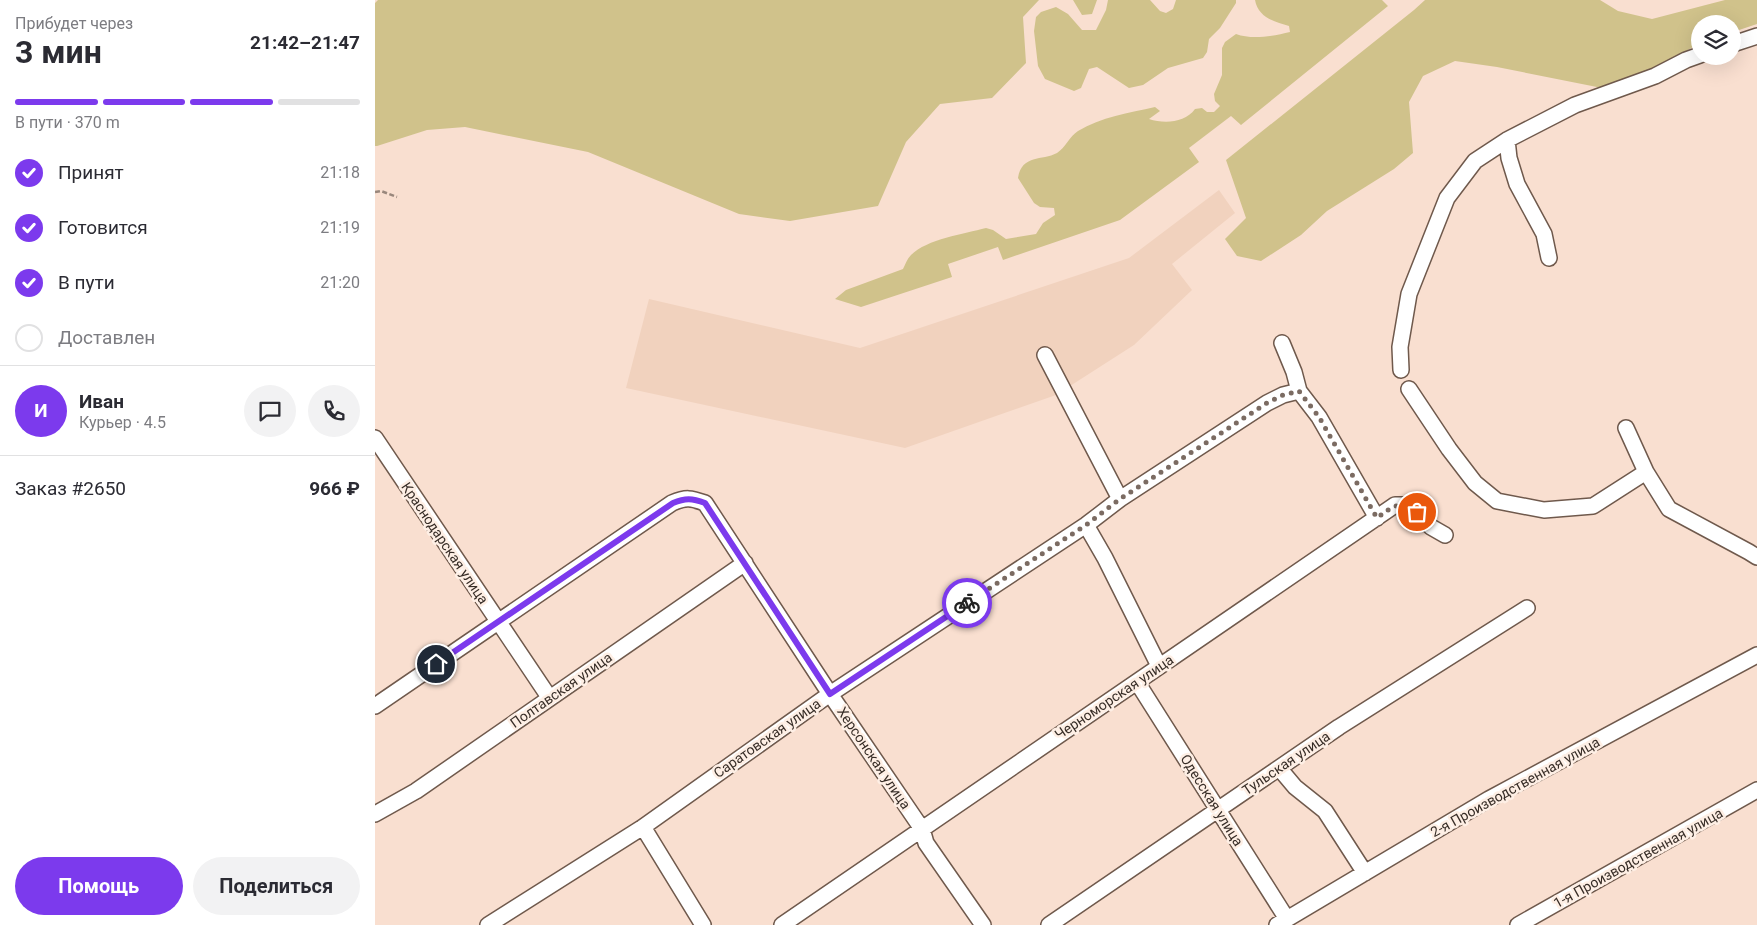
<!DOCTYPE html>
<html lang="ru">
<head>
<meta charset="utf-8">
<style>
  :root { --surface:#fff; --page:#f2f2f3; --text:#2b2b33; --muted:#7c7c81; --line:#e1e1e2; --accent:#7c3aed }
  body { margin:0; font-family:Roboto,sans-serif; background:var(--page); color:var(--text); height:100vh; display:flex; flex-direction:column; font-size:19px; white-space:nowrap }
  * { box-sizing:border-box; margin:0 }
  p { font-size:16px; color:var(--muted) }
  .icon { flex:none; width:28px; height:28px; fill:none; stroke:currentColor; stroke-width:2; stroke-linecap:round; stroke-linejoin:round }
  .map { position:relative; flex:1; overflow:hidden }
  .drawer { display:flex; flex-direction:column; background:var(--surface); width:375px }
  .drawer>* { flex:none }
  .fabs { position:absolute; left:1316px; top:15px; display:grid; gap:10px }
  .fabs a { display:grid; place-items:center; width:50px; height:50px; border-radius:50%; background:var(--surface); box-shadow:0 5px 20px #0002; font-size:25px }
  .pin { position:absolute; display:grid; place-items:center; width:42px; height:42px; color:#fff; margin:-21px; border:2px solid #fff; border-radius:50%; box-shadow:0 1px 5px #0007 }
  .courier { position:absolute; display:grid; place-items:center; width:50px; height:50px; margin:-25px; border:4px solid #7c3aed; border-radius:50%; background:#fff; color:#222; box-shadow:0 1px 6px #0007 }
  .summary em { font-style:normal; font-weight:700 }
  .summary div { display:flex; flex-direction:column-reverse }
  .summary { display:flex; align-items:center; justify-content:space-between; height:85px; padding:0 15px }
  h1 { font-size:32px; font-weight:700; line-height:38px }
  .bar { display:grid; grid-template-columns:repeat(4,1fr); gap:8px 5px; align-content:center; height:60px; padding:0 15px }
  .bar i { height:6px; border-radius:4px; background:var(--line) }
  .bar .active { background:var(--accent) }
  .bar p { grid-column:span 4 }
  .line { display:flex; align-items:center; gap:12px; padding:0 15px; border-top:1px solid var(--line) }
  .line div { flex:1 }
  .round { display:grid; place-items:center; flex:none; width:52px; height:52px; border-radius:26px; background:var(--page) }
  ol { padding:0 15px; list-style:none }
  li { display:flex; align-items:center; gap:15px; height:55px }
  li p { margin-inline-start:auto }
  li .icon { padding:5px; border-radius:50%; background:var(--accent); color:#fff; stroke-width:4 }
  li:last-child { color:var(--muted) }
  li i { width:28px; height:28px; border:2px solid var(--line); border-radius:50% }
  .cta { display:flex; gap:10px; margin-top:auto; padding:10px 15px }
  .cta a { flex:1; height:58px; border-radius:30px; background:var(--accent); color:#fff; font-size:20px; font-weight:700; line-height:58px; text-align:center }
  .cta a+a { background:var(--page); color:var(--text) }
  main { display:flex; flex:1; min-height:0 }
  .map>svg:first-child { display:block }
  .built { fill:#f1d2be }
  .green { fill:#d0c28b }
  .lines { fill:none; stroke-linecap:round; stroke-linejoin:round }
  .minor-casing { stroke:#6f594c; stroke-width:18 }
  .path { stroke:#99877c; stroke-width:2.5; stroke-dasharray:5 2.5; stroke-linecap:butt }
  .minor { stroke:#fff; stroke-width:15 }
  .done { stroke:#7b6b62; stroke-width:5; stroke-dasharray:0 9 }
  .route { stroke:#7c3aed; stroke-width:6 }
  .labels { text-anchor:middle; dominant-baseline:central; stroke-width:5; stroke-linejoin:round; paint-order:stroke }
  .street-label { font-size:14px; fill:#372d27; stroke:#feefe5 }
</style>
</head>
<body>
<main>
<section class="drawer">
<div class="summary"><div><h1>3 мин</h1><p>Прибудет через</p></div><em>21:42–21:47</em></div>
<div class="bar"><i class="active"></i><i class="active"></i><i class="active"></i><i></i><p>В пути · 370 m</p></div>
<ol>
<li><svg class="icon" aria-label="check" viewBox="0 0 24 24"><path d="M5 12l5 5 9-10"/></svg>Принят<p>21:18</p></li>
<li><svg class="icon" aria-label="check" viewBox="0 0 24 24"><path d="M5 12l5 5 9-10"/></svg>Готовится<p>21:19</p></li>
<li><svg class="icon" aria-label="check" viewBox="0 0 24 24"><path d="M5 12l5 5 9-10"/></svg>В пути<p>21:20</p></li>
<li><i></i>Доставлен</li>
</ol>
<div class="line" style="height:90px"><b class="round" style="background:var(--accent);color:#fff">И</b><div><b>Иван</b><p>Курьер · 4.5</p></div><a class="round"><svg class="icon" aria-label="chat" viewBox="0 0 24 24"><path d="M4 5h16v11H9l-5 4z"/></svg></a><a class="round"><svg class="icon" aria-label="phone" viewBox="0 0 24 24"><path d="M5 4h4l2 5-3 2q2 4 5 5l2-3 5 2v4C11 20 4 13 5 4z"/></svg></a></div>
<div class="line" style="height:65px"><div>Заказ #2650</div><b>966 ₽</b></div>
<div class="cta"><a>Помощь</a><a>Поделиться</a></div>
</section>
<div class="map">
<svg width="1382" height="925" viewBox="0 0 1382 925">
  <rect width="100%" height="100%" fill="#f9dfd0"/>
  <path class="built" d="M844,190l16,23 -63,51 20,26 -58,55 -78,50 -151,53 -279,-60 23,-89 211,49 269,-90z"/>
  <path class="green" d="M3,0h661l-16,17 3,46 -34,35 -52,6 -34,38 -28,64 -88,15 -51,-7 -151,-62 -123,-25 -38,3 -50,16h-2v-143z
    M698,0h24l-5,14 -10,1z
    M733,0h42l10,11 6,2 7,-4 3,-9h60v3l-16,25 -11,11 -2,13 -4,6 -35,10 -25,17 -14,3 -32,-21 -8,2 -8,19 -7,3 -29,-12 -7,-13 -4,-35 2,-14 5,-5 15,-5 12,7 14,16h14l10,-20z
    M880,0h127l6,6 -147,119 -10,-9 -42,32 10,14 -79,58 -117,40 -5,-13 -50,17 4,13 -91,30 -26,-8 11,-9 57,-21c2,-4 4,-10 8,-14 16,-16 53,-21 75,-27l7,2 13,9 30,-5 7,-11 12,-8 -1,-7 -14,-1 -6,-4 -16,-25c4,-24 24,-17 39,-25 8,-5 13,-17 21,-22 23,-14 51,-18 77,-24l5,4 -11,8c15,5 36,4 46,-10l7,-1 5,4h7l6,-6 -5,-5 -1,-7 8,-19v-27l3,-6 11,-8c16,6 38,2 54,-2l-1,-6c-15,-4 -31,-9 -34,-26z
    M1050,0h175l18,11 34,8 73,-19h32v24l-24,8v-8h-33v19l-54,31 -44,14 -105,-21 -42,-6 -32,15 -14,26 4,51 -19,16 -67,42 -26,24 -40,26 -24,-5 -12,-17 21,-21 -20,-58 188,-150z"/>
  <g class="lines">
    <defs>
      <path id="minor" d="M1358,44l24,-8
        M1132,140l2,18 8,26 27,50 5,24
        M907,343l12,29 5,19 20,26 58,101
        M670,355l75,144
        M1026,370l-1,-23 9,-53 38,-96 28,-37 32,-21 68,-35 80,-29 31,-16 14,-5
        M1034,389l40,60 26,34 22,18 47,9 49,-4 53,-34
        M1251,428l20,44 23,37 80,43 8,5
        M0,438l174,259
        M711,525l19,33 54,108
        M762,682l150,237
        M0,706l297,-203c14,-6 19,-5 33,0l125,191 92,135 4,14 57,82
        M904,768l16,19 30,24 40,62
        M0,814l41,-23 329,-228
        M268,827l60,98
        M113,925l155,-98 187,-133 256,-169 34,-26 147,-96 16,-8 16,-4
        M407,925l613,-420h14l22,22 14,8
        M674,925l290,-198 188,-119
        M902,925l212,-126 268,-144
        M1143,925l239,-135"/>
    </defs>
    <use href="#minor" class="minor-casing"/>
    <path class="path" d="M0,192l6,-1 16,6"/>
    <use href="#minor" class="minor"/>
  </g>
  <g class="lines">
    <path class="done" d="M592,603l119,-78 34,-26 147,-96 16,-8 16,-4 20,26 58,101c14,-10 23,-20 40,-6"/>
    <path class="route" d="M61,664l237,-161c12,-5 19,-5 32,0l125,191 137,-91"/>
  </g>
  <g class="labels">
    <g class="street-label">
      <text transform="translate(70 543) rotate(56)">Краснодарская улица</text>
      <text transform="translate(186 690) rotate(-35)">Полтавская улица</text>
      <text transform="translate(739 697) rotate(-34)">Черноморская улица</text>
      <text transform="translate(392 738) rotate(-35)">Саратовская улица</text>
      <text transform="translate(499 758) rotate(56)">Херсонская улица</text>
      <text transform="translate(911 763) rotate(-34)">Тульская улица</text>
      <text transform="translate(1140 787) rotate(-29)">2-я Производственная улица</text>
      <text transform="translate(837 800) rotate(58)">Одесская улица</text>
      <text transform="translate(1263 858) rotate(-29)">1-я Производственная улица</text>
    </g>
  </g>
</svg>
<div class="fabs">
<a><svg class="icon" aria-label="layers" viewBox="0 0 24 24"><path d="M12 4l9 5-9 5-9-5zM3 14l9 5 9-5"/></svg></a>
</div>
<div class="pin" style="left:1042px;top:512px;background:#ea580c"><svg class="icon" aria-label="bag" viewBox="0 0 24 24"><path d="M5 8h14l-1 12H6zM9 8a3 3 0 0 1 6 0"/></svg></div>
<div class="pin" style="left:61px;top:664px;background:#1f2937"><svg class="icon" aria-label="home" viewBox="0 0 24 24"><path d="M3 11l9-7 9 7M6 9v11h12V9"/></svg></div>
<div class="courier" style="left:592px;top:603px"><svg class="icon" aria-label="bike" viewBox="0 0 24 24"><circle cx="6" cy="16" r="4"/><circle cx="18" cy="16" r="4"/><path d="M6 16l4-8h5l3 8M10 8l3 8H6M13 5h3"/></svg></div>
</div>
</main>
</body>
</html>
